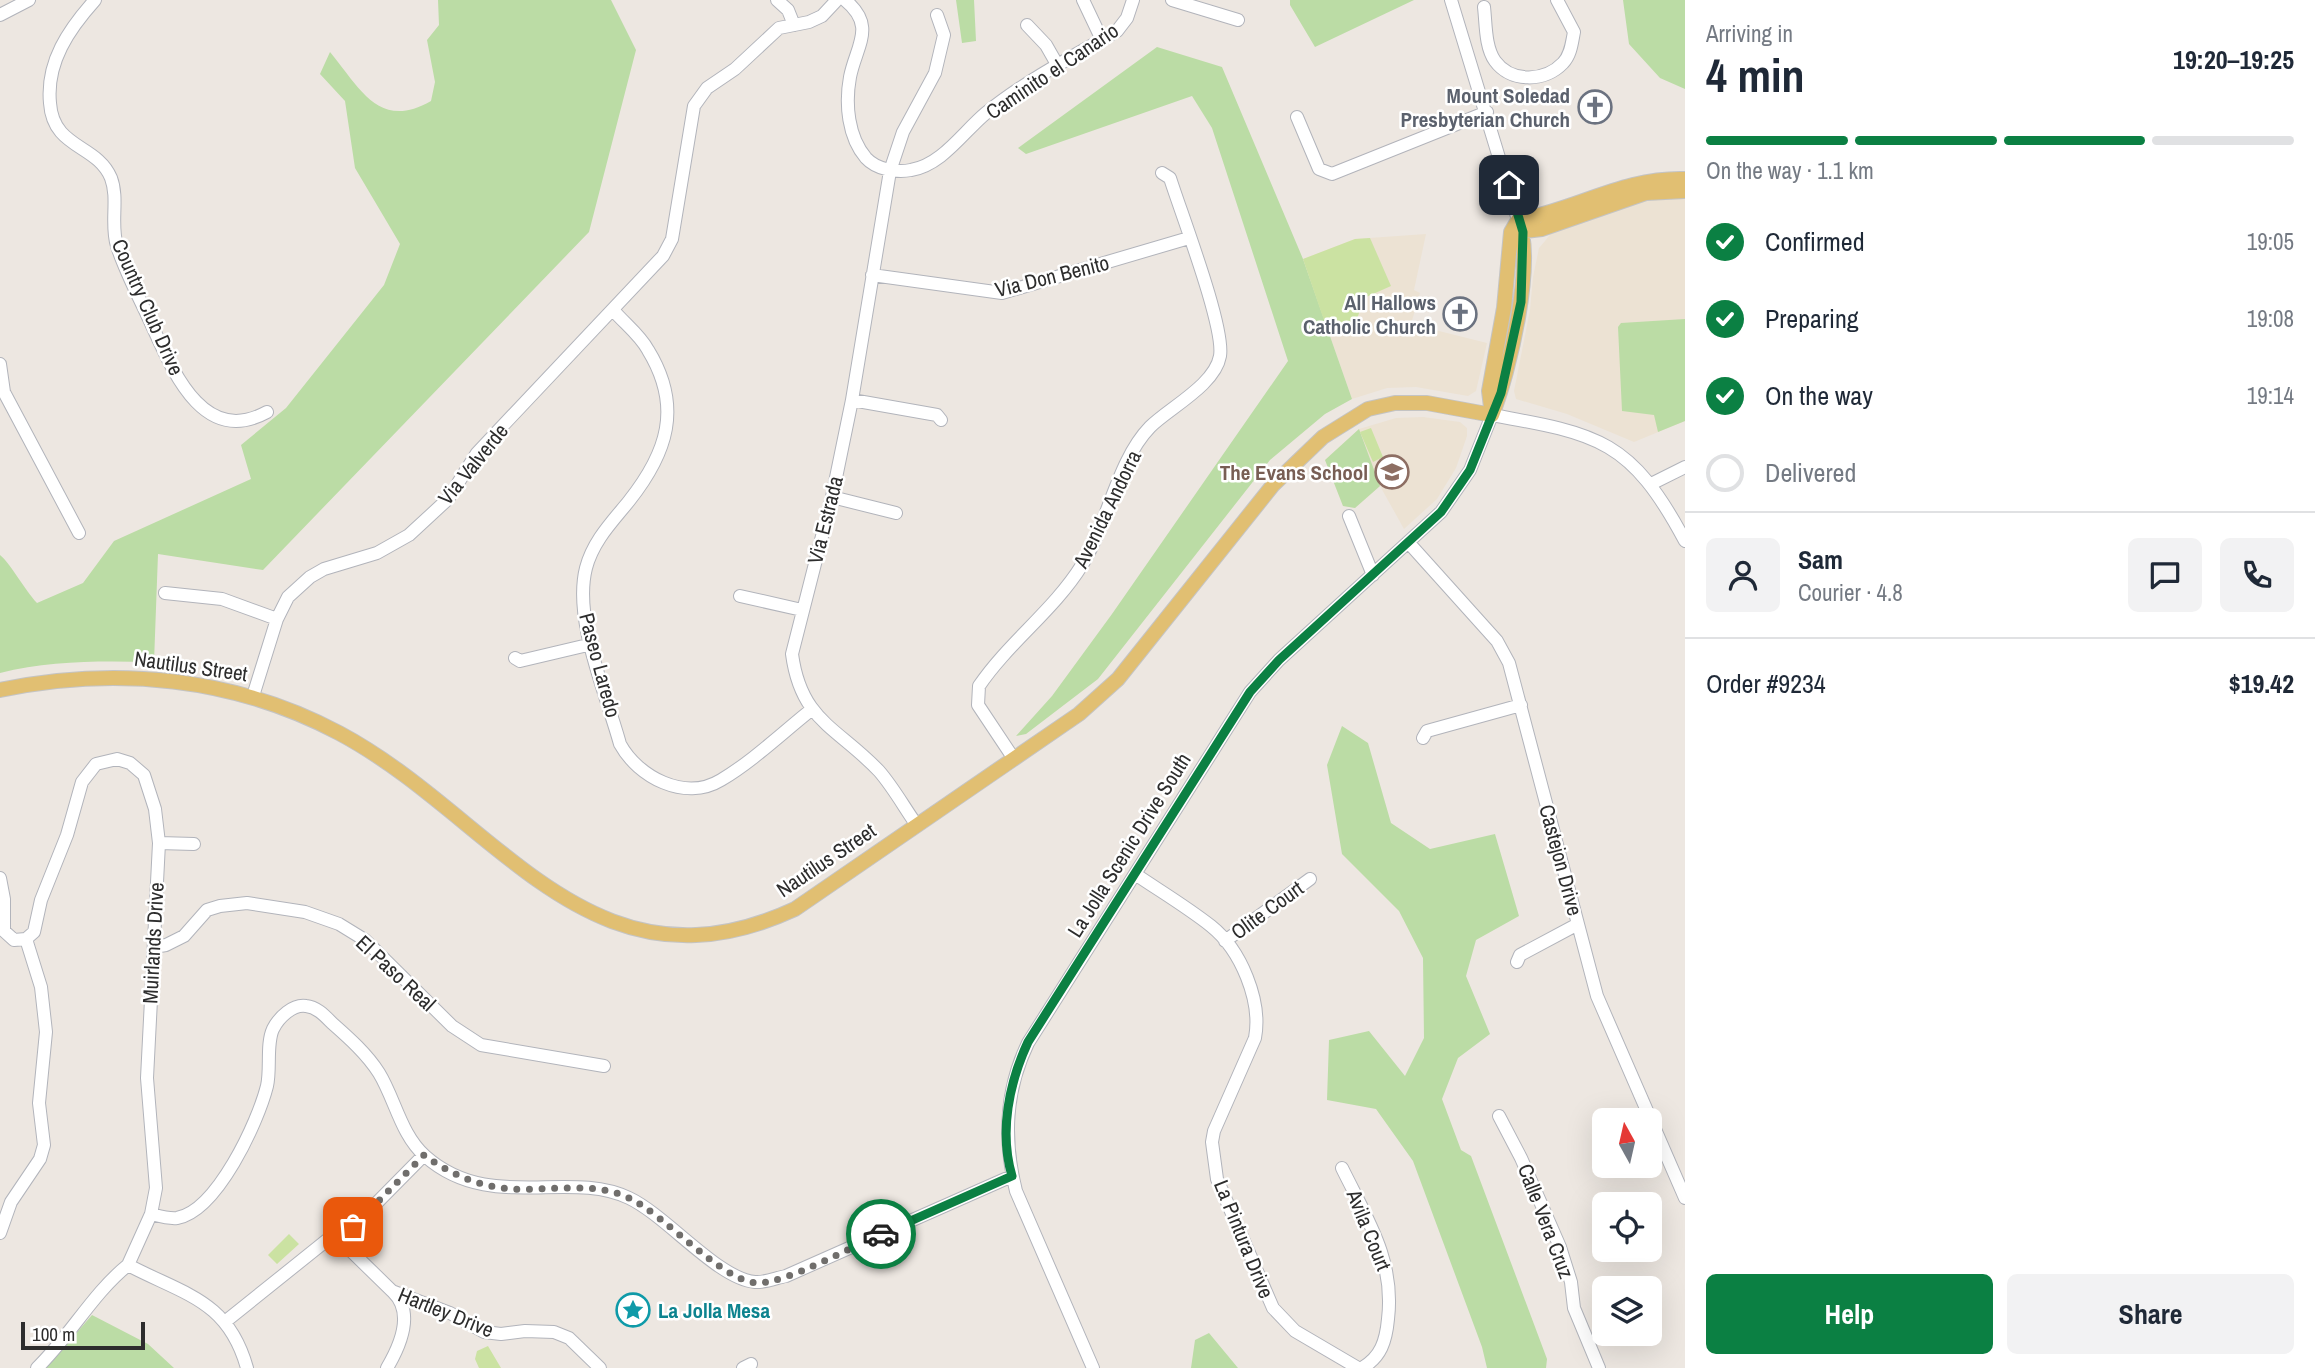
<!DOCTYPE html>
<html lang="en">
<head>
<meta charset="utf-8">
<style>
  :root { --surface:#fff; --page:#f2f2f3; --text:#1f2937; --muted:#747a83; --line:#e0e1e3; --accent:#0b8043 }
  body { margin:0; font-family:"Archivo Narrow",sans-serif; background:var(--page); color:var(--text); height:100vh; display:flex; flex-direction:column; font-size:26px; white-space:nowrap }
  * { box-sizing:border-box; margin:0 }
  p { font-size:23px; color:var(--muted) }
  .icon { flex:none; width:38px; height:38px; fill:none; stroke:currentColor; stroke-width:2; stroke-linecap:round; stroke-linejoin:round }
  .map { position:relative; flex:1; overflow:hidden }
  .sheet { display:flex; flex-direction:column; background:var(--surface); width:630px }
  .sheet>* { flex:none }
  .needle { width:46px; rotate:352deg }
  .tools { position:absolute; left:1592px; top:1108px; display:grid; gap:14px }
  .tools a { display:grid; place-items:center; width:70px; height:70px; border-radius:10px; background:var(--surface); box-shadow:0 7px 28px #0002; font-size:35px }
  .scale { position:absolute; left:21px; bottom:18px; width:124px; box-sizing:border-box; padding-left:7px; border:4px solid #2d2d2d; border-top:0; font-size:19px; line-height:24px; white-space:nowrap; color:#2d2d2d; -webkit-text-stroke:5px #fff; paint-order:stroke }
  .pin { position:absolute; display:grid; place-items:center; width:60px; height:60px; color:#fff; margin:-30px; border-radius:14px; box-shadow:0 4px 10px #0006 }
  .courier { position:absolute; display:grid; place-items:center; width:70px; height:70px; margin:-35px; border:5px solid #0b8043; border-radius:50%; background:#fff; color:#222; box-shadow:0 2px 9px #0007 }
  .headline em { font-style:normal; font-weight:700 }
  .headline div { display:flex; flex-direction:column-reverse }
  .headline { display:flex; align-items:center; justify-content:space-between; height:119px; padding:0 21px }
  h1 { font-size:46px; font-weight:700; line-height:52px }
  .bar { display:grid; grid-template-columns:repeat(4,1fr); gap:10px 7px; align-content:center; height:84px; padding:0 21px }
  .bar i { height:9px; border-radius:5px; background:var(--line) }
  .bar .current { background:var(--accent) }
  .bar p { grid-column:span 4 }
  .line { display:flex; align-items:center; gap:18px; padding:0 21px; border-top:2px solid var(--line) }
  .line div { flex:1 }
  .round { display:grid; place-items:center; flex:none; width:74px; height:74px; border-radius:10px; background:var(--page) }
  ol { padding:0 21px; list-style:none }
  li { display:flex; align-items:center; gap:21px; height:77px }
  li p { margin-inline-start:auto }
  li .icon { padding:7px; border-radius:50%; background:var(--accent); color:#fff; stroke-width:4 }
  li:last-child { color:var(--muted) }
  li i { width:38px; height:38px; border:4px solid var(--line); border-radius:50% }
  .action { display:flex; gap:14px; margin-top:auto; padding:14px 21px }
  .action a { flex:1; height:80px; border-radius:10px; background:var(--accent); color:#fff; font-size:28px; font-weight:700; line-height:80px; text-align:center }
  .action a+a { background:var(--page); color:var(--text) }
  main { display:flex; flex:1; min-height:0 }
  .map>svg:first-child { display:block }
  .education { fill:#ece2d3 }
  .green { fill:#bbdca5 }
  .pitch { fill:#cbe2a2 }
  .lines { fill:none; stroke-linecap:round; stroke-linejoin:round }
  .minor-casing { stroke:#b2b4bb; stroke-width:14 }
  .major-casing { stroke:#c4c4c4; stroke-width:16 }
  .minor { stroke:#fff; stroke-width:12 }
  .major { stroke:#e1bf72; stroke-width:14 }
  .done { stroke:#706e6c; stroke-width:7; stroke-dasharray:0 12.6 }
  .route { stroke:#0b8043; stroke-width:9 }
  .labels { text-anchor:middle; dominant-baseline:central; stroke-width:5; stroke-linejoin:round; paint-order:stroke }
  .street-label { font-size:21px; fill:#2d2d2d; stroke:#fff }
  .worship-label { font-size:21px; font-weight:bold; fill:#5b616d; stroke:#fff; text-anchor:end }
  .education-label { font-size:21px; font-weight:bold; fill:#785e54; stroke:#fff; text-anchor:end }
  .culture-label { font-size:21px; font-weight:bold; fill:#0d838f; stroke:#fff; text-anchor:start }
</style>
</head>
<body>
<main>
<div class="map">
<svg width="1685" height="1368" viewBox="0 0 1685 1368">
  <rect width="100%" height="100%" fill="#ede7e1"/>
  <path class="education" d="M1685,195v226l-51,21 -67,-28 -51,-15 -2,-8 16,-81 3,-33 6,-29 6,-7 7,-9 82,-33z
    M1426,234l-12,56 6,3 -9,31 76,19 -11,48 -8,5 -52,-9 -29,1 -35,11 -49,-140 52,-20z
    M1423,417l37,5 7,6v8l-11,32 -19,31 -33,30 -24,-43 -25,22 -12,-2 -18,-46 34,-31 37,-11z"/>
  <path class="green" d="M438,0h173l25,50 -47,182 -326,338 -105,-16 -4,108c-52,-1 -104,-2 -154,11v-118c10,8 25,35 37,48l46,-20 31,-42 137,-62 -10,-34 45,-37 98,-123 16,-41 -45,-76 -10,-67 -25,-27 10,-22c30,36 49,79 101,49l4,-19 -8,-42 12,-15z
    M956,0h18l2,41 -14,2z
    M1290,0h124l-99,47 -25,-42z
    M1623,0h62v89l-25,-11 -31,-34z
    M1157,47l65,20 81,192 49,140 -27,15 -55,46 -172,219 -72,55 -10,2 36,-40 60,-82 176,-253 -76,-233 -20,-32 -166,58 -8,-6z
    M1685,319v102l-27,11 -4,-17 -32,-4 -4,-84 3,-4z
    M1359,429l21,57 -25,22 -12,-2 -18,-46z
    M1342,726l26,17 23,80 39,26 65,-15 24,82 -43,24 -10,36 24,58 -32,24 -16,41 19,51 10,6 76,203 -1,9h-59l-5,-21 -69,-186 -37,-52 -49,-9 2,-60 40,-9 36,45 19,-38 -1,-80 -24,-47 -57,-57 -15,-89z
    M92,1315l56,29 26,24h-128z
    M1209,1333l29,35h-47l4,-28z"/>
  <path class="pitch" d="M1370,238l21,48 -27,12 -10,30 -25,7 -26,-76 52,-20z
    M1371,428l12,29 -10,5 -13,-30z
    M289,1234l10,10 -22,20 -9,-9z
    M488,1346l13,22h-22l-4,-9 2,-8z"/>
  <g class="lines">
    <defs>
      <path id="minor" d="M95,0c-26,29 -49,62 -45,103 3,46 47,41 61,75 8,21 -1,46 6,68 8,25 21,49 32,73 22,47 52,129 118,93
        M777,0l11,10 6,15
        M845,0c32,26 11,46 5,77 -5,27 -2,60 16,81 10,11 30,15 45,12 31,-5 52,-38 75,-57 39,-32 88,-57 131,-82l10,-13 6,-18
        M1083,0l19,40
        M1172,0l66,20
        M1451,0l67,220
        M1484,7c2,17 1,40 11,54 16,22 50,21 68,2 8,-8 9,-21 11,-31l-17,-32
        M0,15l29,-15
        M1027,25l19,20 12,21
        M1297,117l22,52 13,5 155,-62
        M872,275l130,18 187,-55
        M613,310c11,13 27,25 35,40 35,57 19,103 -19,151 -17,21 -36,40 -43,67 -13,51 20,125 34,176 18,33 65,58 101,36 32,-19 61,-47 90,-70
        M0,364l4,28 75,141
        M852,400l85,15 4,5
        M1651,484l34,-17
        M832,497l64,16
        M1349,516l24,59
        M1408,542l89,99 12,22 88,333 88,202
        M165,593l57,6 55,20
        M740,596l62,14
        M515,658l5,3 72,-17
        M253,696l24,-77 11,-22 22,-20 14,-8 53,-16 32,-18 39,-36 29,-46 186,-197 9,-17 22,-133 13,-18 28,-19 44,-41 30,-6 13,-6 15,-16
        M1423,738l4,-7 94,-26
        M1014,759l-36,-54 1,-19c30,-44 75,-76 103,-121 26,-42 35,-104 68,-138 19,-19 65,-42 70,-71 5,-29 -39,-143 -50,-178l-8,-5
        M916,824c-12,-17 -23,-37 -37,-53 -42,-44 -78,-50 -87,-117l40,-157 20,-97 38,-229 13,-39 32,-59 9,-38 -7,-20
        M159,843l35,1
        M1135,874c25,17 52,33 76,52 30,24 51,75 44,112l-41,93 -2,11 5,37 56,129 22,23 63,37
        M0,878l4,21v32l10,9 12,-1 8,-7 7,-32 26,-65 15,-53 14,-18 21,-5 13,4 14,12 11,34 4,34 -12,235 9,110 -5,26 -23,51c57,30 100,35 119,103
        M1225,941l85,-62
        M154,947l12,-2 18,-9 23,-26 13,-4 27,-3 58,9 34,12 26,16 87,86 29,19 123,21
        M1517,962l3,-7 58,-31
        M1499,1116l22,42 39,89 11,35 3,26 25,60
        M1342,1168c25,51 53,92 46,151 -2,22 -7,38 -26,49
        M151,1214c8,2 18,5 26,4 40,-7 81,-96 90,-132 4,-17 -1,-42 6,-57 6,-12 20,-25 33,-23 11,1 19,10 26,17 17,15 35,31 47,50 16,26 22,62 46,83 64,57 143,13 204,42 38,18 89,81 126,84 9,1 21,-4 31,-6l226,-100
        M0,1233l11,-31 29,-43 4,-14 -5,-42 7,-71 -5,-45 -15,-48
        M342,1238l82,-83
        M226,1321l111,-89 12,17 43,42 58,22 34,19 17,2 24,-3 29,1 15,6 31,30
        M37,1368c33,-32 56,-75 91,-103
        M387,1368c13,-22 28,-55 6,-76
        M743,1368l8,-4
        M1093,1368l-77,-177c-13,-52 -11,-100 12,-148l222,-351 29,-32 162,-148 29,-42 22,-55c107,19 139,25 193,126"/>
      <path id="major" d="M1518,220c58,-10 106,-43 167,-41
        M1516,232l26,-3 104,-36 39,-2
        M1492,415c17,-42 44,-154 26,-195
        M1492,415l-3,-24 15,-83 7,-76 7,-12
        M0,690c115,-24 234,-13 339,43 158,84 251,271 456,176l284,-195 39,-35 155,-194 50,-48 45,-28 27,-6h32l65,12"/>
    </defs>
    <use href="#minor" class="minor-casing"/>
    <use href="#major" class="major-casing"/>
    <use href="#minor" class="minor"/>
    <use href="#major" class="major"/>
  </g>
  <g class="lines">
    <path class="done" d="M353,1227l71,-72c26,19 56,32 88,34 37,2 83,-8 117,9 36,17 94,84 128,85 30,0 94,-36 124,-49"/>
    <path class="route" d="M881,1234l131,-58c-13,-44 -3,-93 16,-134l222,-350 29,-32 162,-148 29,-42 31,-77 20,-91 2,-70 -14,-47"/>
  </g>
  <defs>
    <symbol id="church-ring" viewBox="-11 -11 22 22"><circle r="9.5" fill="#fff" stroke="#6b7280" stroke-width="1.5"/><path d="M-1.2-6h2.4v3.5h3.3v2.4h-3.3V6h-2.4V-.1h-3.3v-2.4h3.3Z" fill="#6b7280"/></symbol>
    <symbol id="school-ring" viewBox="-11 -11 22 22"><circle r="9.5" fill="#fff" stroke="#8d6e63" stroke-width="1.5"/><path d="M0-5L7-2L0 1L-7-2ZM-4 1L0 2.5L4 1V4Q0 6-4 4Z" fill="#8d6e63"/></symbol>
    <symbol id="sight-ring" viewBox="-11 -11 22 22"><circle r="9.5" fill="#fff" stroke="#0f9aa8" stroke-width="1.5"/><path d="M0-6L1.8-2.2L6-1.7L2.9 1.2L3.7 5.4L0 3.3L-3.7 5.4L-2.9 1.2L-6-1.7L-1.8-2.2Z" fill="#0f9aa8"/></symbol>
  </defs>
  <g fill-rule="evenodd">
    <use href="#church-ring" x="1576" y="88" width="38" height="38"/>
    <use href="#church-ring" x="1441" y="295" width="38" height="38"/>
    <use href="#school-ring" x="1373" y="453" width="38" height="38"/>
    <use href="#sight-ring" x="614" y="1291" width="38" height="38"/>
  </g>
  <g class="labels">
    <g class="street-label">
      <text transform="translate(1052 71) rotate(-34)">Caminito el Canario</text>
      <text transform="translate(1052 276) rotate(-14)">Via Don Benito</text>
      <text transform="translate(148 307) rotate(66)">Country Club Drive</text>
      <text transform="translate(473 464) rotate(-51)">Via Valverde</text>
      <text transform="translate(1107 509) rotate(-64)">Avenida Andorra</text>
      <text transform="translate(825 520) rotate(-76)">Via Estrada</text>
      <text transform="translate(600 665) rotate(75)">Paseo Laredo</text>
      <text transform="translate(191 666) rotate(8)">Nautilus Street</text>
      <text transform="translate(1129 845) rotate(-58)">La Jolla Scenic Drive South</text>
      <text transform="translate(826 860) rotate(-34)">Nautilus Street</text>
      <text transform="translate(1561 860) rotate(75)">Castejon Drive</text>
      <text transform="translate(1267 910) rotate(-36)">Olite Court</text>
      <text transform="translate(153 943) rotate(-87)">Muirlands Drive</text>
      <text transform="translate(396 973) rotate(43)">El Paso Real</text>
      <text transform="translate(1546 1221) rotate(69)">Calle Vera Cruz</text>
      <text transform="translate(1369 1230) rotate(68)">Avila Court</text>
      <text transform="translate(1244 1239) rotate(68)">La Pintura Drive</text>
      <text transform="translate(446 1312) rotate(22)">Hartley Drive</text>
    </g>
    <g class="worship-label">
      <text x="1570" y="95">Mount Soledad<tspan x="1570" dy="24">Presbyterian Church</tspan></text>
      <text x="1436" y="302">All Hallows<tspan x="1436" dy="24">Catholic Church</tspan></text>
    </g>
    <g class="education-label">
      <text x="1368" y="472">The Evans School</text>
    </g>
    <g class="culture-label">
      <text x="658" y="1310">La Jolla Mesa</text>
    </g>
  </g>
</svg>
<div class="tools">
<a><svg class="needle" viewBox="-14 -14 28 28"><path d="M0-13l5 13h-10z" fill="#e53935"/><path d="M0 13l5-13h-10z" fill="#747a83"/></svg></a>
<a><svg class="icon" aria-label="locate" viewBox="0 0 24 24"><circle cx="12" cy="12" r="6"/><path d="M12 2v4M12 18v4M2 12h4M18 12h4"/></svg></a>
<a><svg class="icon" aria-label="layers" viewBox="0 0 24 24"><path d="M12 4l9 5-9 5-9-5zM3 14l9 5 9-5"/></svg></a>
</div>
<div class="scale">100 m</div>
<div class="pin" style="left:353px;top:1227px;background:#ea580c"><svg class="icon" aria-label="bag" viewBox="0 0 24 24"><path d="M5 8h14l-1 12H6zM9 8a3 3 0 0 1 6 0"/></svg></div>
<div class="pin" style="left:1509px;top:185px;background:#1f2937"><svg class="icon" aria-label="home" viewBox="0 0 24 24"><path d="M3 11l9-7 9 7M6 9v11h12V9"/></svg></div>
<div class="courier" style="left:881px;top:1234px"><svg class="icon" aria-label="car" viewBox="0 0 24 24"><path d="M5 17H2v-5l4-1 3-4h7l3 4 3 1v5h-3M9 17h6M6 11h13"/><circle cx="7" cy="17" r="2"/><circle cx="17" cy="17" r="2"/></svg></div>
</div>
<section class="sheet">
<div class="headline"><div><h1>4 min</h1><p>Arriving in</p></div><em>19:20–19:25</em></div>
<div class="bar"><i class="current"></i><i class="current"></i><i class="current"></i><i></i><p>On the way · 1.1 km</p></div>
<ol>
<li><svg class="icon" aria-label="check" viewBox="0 0 24 24"><path d="M5 12l5 5 9-10"/></svg>Confirmed<p>19:05</p></li>
<li><svg class="icon" aria-label="check" viewBox="0 0 24 24"><path d="M5 12l5 5 9-10"/></svg>Preparing<p>19:08</p></li>
<li><svg class="icon" aria-label="check" viewBox="0 0 24 24"><path d="M5 12l5 5 9-10"/></svg>On the way<p>19:14</p></li>
<li><i></i>Delivered</li>
</ol>
<div class="line" style="height:126px"><a class="round"><svg class="icon" aria-label="person" viewBox="0 0 24 24"><circle cx="12" cy="8" r="4"/><path d="M4 21q1-7 8-7t8 7"/></svg></a><div><b>Sam</b><p>Courier · 4.8</p></div><a class="round"><svg class="icon" aria-label="chat" viewBox="0 0 24 24"><path d="M4 5h16v11H9l-5 4z"/></svg></a><a class="round"><svg class="icon" aria-label="phone" viewBox="0 0 24 24"><path d="M5 4h4l2 5-3 2q2 4 5 5l2-3 5 2v4C11 20 4 13 5 4z"/></svg></a></div>
<div class="line" style="height:91px"><div>Order #9234</div><b>$19.42</b></div>
<div class="action"><a>Help</a><a>Share</a></div>
</section>
</main>
</body>
</html>
